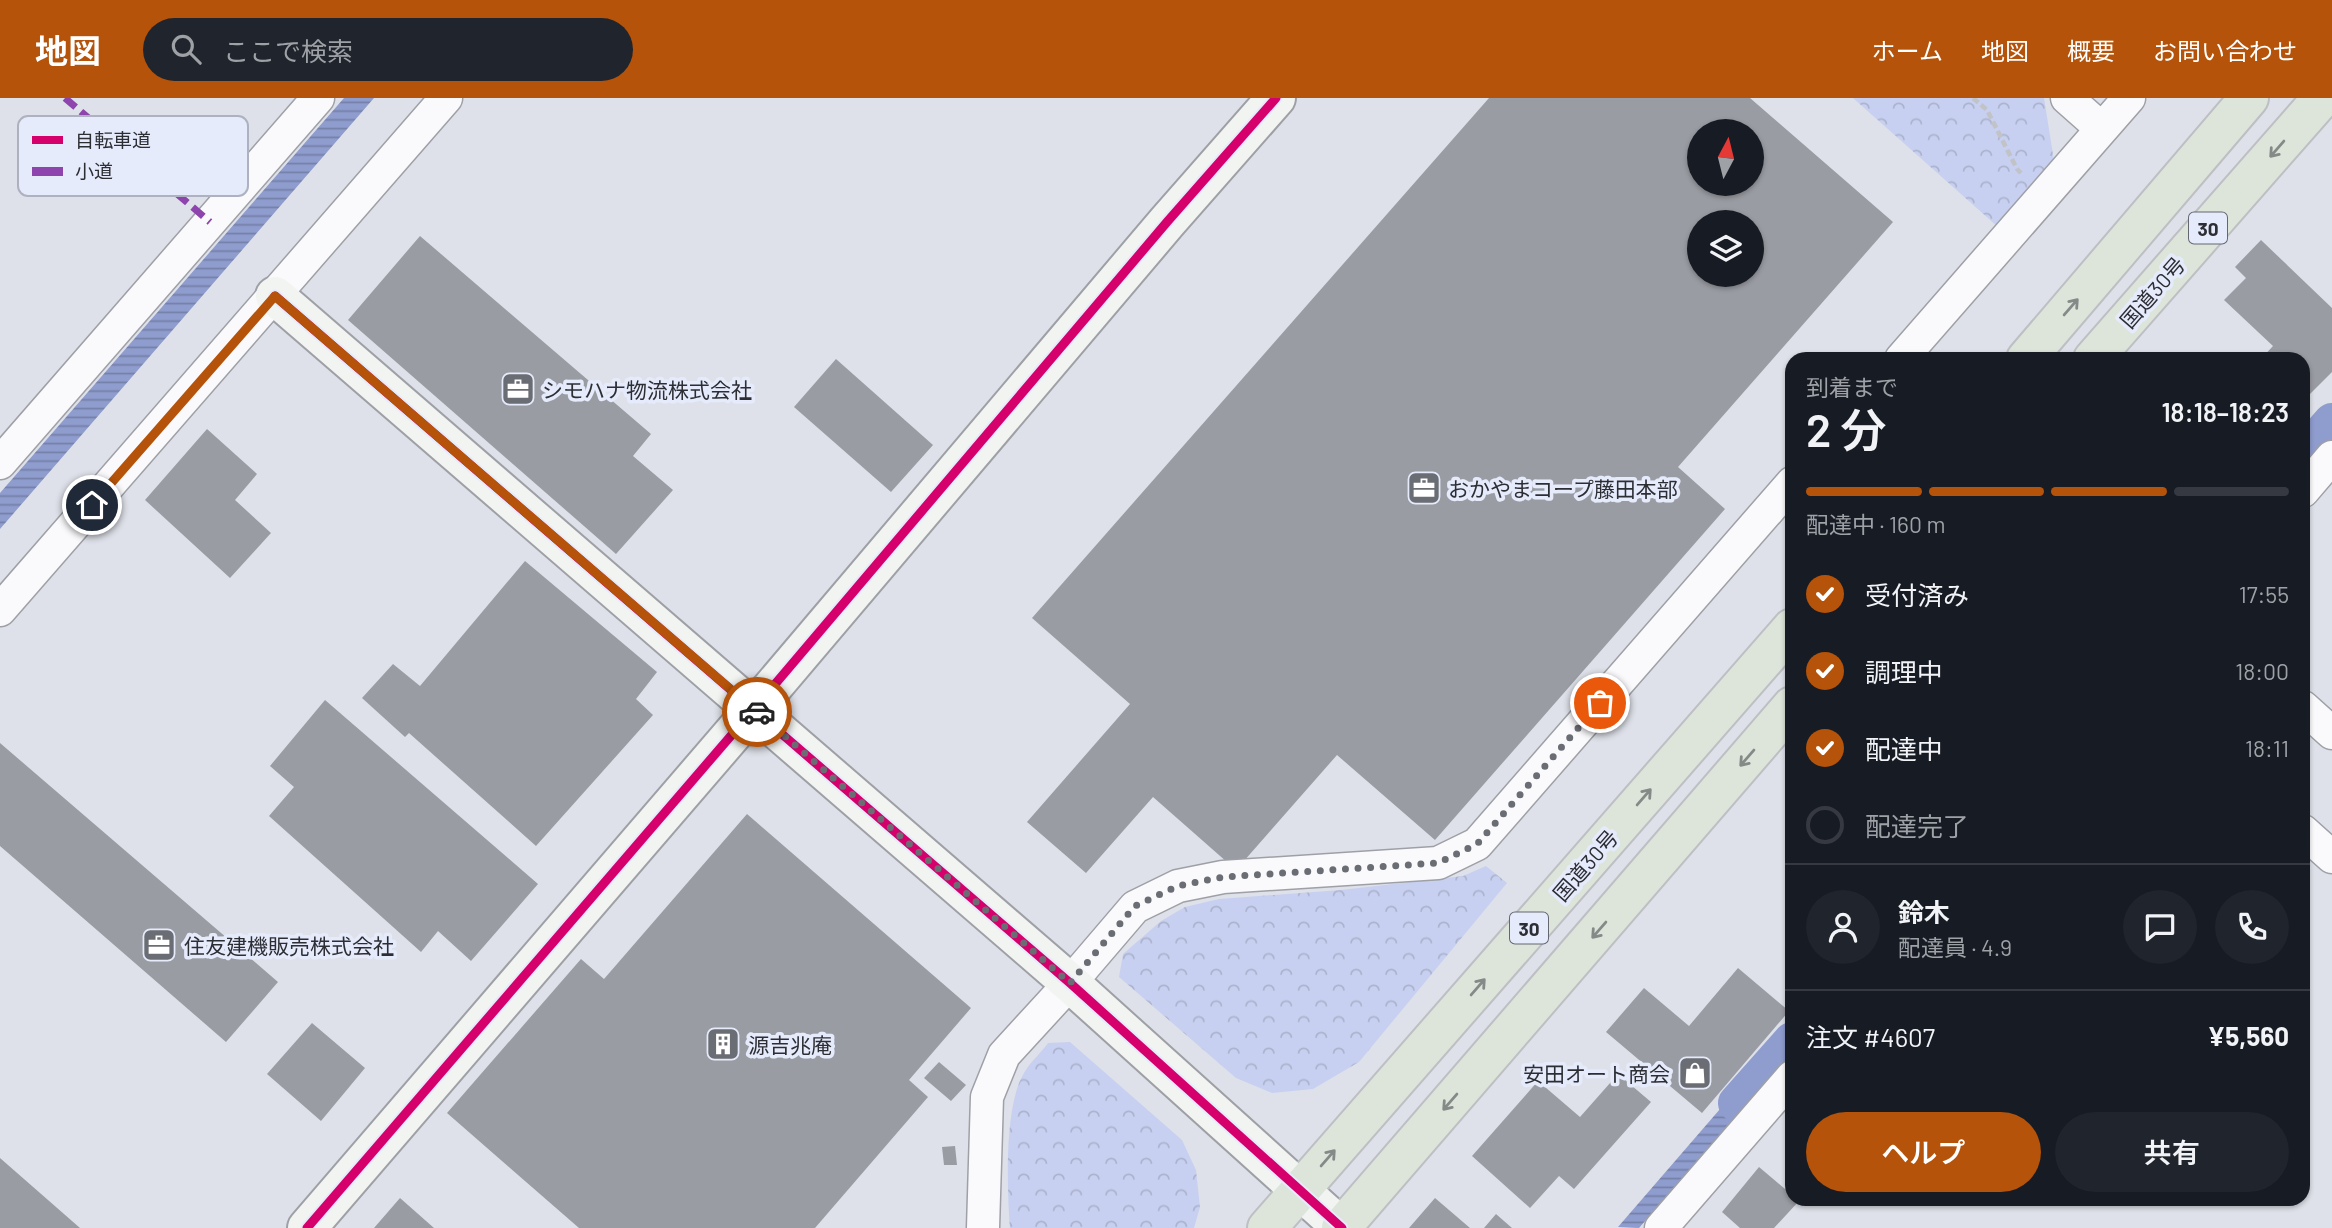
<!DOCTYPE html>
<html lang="ja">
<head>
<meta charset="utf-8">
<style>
  :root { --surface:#171b24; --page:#20242c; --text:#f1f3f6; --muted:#9ea1a6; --line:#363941; --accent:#b45309 }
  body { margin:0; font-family:Barlow,"Noto Sans JP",sans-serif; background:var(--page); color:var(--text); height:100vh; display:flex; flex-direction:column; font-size:26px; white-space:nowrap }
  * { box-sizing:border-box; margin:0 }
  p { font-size:23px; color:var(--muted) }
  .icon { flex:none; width:38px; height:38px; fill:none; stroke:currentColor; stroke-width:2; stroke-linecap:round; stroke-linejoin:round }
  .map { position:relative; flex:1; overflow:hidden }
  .drawer { position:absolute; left:1785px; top:254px; width:525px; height:854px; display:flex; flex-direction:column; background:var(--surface); border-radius:21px; box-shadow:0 2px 5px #0004 }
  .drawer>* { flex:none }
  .needle { width:46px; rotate:7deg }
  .controls { position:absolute; left:1687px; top:21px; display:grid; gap:14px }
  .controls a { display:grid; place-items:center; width:77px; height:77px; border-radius:50%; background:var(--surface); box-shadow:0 2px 5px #0004; font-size:35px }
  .pin { position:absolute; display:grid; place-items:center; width:60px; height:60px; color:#fff; margin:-30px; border:4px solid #fff; border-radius:50%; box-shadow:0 2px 7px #0007 }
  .courier { position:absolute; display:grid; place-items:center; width:70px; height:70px; margin:-35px; border:5px solid #b45309; border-radius:50%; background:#fff; color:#222; box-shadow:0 2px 9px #0007 }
  .summary em { font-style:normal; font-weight:600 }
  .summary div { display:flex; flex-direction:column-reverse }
  .summary { display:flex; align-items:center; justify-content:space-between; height:119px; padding:0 21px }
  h1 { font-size:46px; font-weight:600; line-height:52px }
  .bar { display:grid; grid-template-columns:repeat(4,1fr); gap:10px 7px; align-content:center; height:84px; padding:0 21px }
  .bar i { height:9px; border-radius:5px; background:var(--line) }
  .bar .active { background:var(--accent) }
  .bar p { grid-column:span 4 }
  .line { display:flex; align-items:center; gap:18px; padding:0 21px; border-top:2px solid var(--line) }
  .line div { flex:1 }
  .round { display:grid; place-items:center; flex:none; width:74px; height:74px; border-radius:37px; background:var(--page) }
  ol { padding:0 21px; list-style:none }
  li { display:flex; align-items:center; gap:21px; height:77px }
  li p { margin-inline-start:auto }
  li .icon { padding:7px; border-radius:50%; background:var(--accent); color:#fff; stroke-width:4 }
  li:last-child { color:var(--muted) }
  li i { width:38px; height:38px; border:4px solid var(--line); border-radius:50% }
  .cta { display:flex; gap:14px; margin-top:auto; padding:14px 21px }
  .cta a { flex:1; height:80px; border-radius:42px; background:var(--accent); color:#fff; font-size:28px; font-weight:600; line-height:80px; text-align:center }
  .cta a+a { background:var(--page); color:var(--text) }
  header { display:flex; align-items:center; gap:42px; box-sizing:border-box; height:98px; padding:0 35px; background:var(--accent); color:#fff }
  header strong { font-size:33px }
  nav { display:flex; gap:38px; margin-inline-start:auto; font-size:24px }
  .search { width:490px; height:63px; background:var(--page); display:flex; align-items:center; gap:18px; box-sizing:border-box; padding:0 24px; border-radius:38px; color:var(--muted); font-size:26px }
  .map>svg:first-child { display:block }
  .forest { fill:url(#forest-crowns) }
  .water { fill:url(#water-rules) }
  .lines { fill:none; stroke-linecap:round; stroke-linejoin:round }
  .canal { stroke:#8f9cce; stroke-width:38 }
  .building { fill:#9a9ca3; fill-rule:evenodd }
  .street-casing { stroke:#9ea0a6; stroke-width:35 }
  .secondary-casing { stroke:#9ea0a6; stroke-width:42 }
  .highway-casing { stroke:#bdbfc3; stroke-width:42 }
  .path { stroke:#c1c3c6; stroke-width:4.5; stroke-dasharray:7 3.5; stroke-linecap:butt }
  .street { stroke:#fafafc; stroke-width:32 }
  .secondary { stroke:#f2f4f2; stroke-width:38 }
  .highway { stroke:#dde5db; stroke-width:38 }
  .quiet { stroke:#8e44ad; stroke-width:7; stroke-dasharray:14 7; stroke-linecap:butt }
  .cycleway-casing { stroke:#e6ebfc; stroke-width:13 }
  .cycleway { stroke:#d6006c; stroke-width:9 }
  .oneway { stroke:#848a88 }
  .done { stroke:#6a6d73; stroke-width:7; stroke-dasharray:0 12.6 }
  .route { stroke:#b45309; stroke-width:9 }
  .labels { text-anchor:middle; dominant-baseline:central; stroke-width:7; stroke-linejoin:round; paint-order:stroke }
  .shield { fill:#e6ebfc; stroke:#646770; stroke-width:2 }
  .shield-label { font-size:19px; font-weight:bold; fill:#2c2e34 }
  .street-label { font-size:21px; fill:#2c2e34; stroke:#e6ebfc }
  .poi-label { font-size:21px; fill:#2c2e34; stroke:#e6ebfc; text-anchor:start }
  .key { fill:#e6ebfc; stroke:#aeb2c0; stroke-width:2 }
  .key-label { font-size:19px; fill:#2c2e34 }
</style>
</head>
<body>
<header>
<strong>地図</strong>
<div class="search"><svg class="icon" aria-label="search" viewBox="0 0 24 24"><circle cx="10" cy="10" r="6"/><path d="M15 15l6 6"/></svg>ここで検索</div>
<nav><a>ホーム</a><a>地図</a><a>概要</a><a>お問い合わせ</a></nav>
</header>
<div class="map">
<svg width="2332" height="1130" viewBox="0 0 2332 1130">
  <defs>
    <pattern id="forest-crowns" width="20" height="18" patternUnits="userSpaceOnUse" patternTransform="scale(1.75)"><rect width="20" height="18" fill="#c7d0f0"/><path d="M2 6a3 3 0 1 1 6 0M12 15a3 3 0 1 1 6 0" fill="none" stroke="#abb3ce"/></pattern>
    <pattern id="water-rules" width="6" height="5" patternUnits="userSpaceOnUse" patternTransform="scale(1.75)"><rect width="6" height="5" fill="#8f9cce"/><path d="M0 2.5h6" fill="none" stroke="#7580a8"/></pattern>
  </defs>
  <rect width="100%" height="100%" fill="#dee1e9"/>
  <path class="forest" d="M1853,0h191l11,69 -57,60z
    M1486,768l21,17 -148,179 -46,27 -41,4 -36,-15 -117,-101 4,-23 38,-33 24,-14 34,-8 122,-9 122,-14z
    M1070,944l112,98 14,30 4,37 -6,21h-184c-3,-39 -6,-123 14,-155 6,-11 17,-20 24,-30z"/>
  <path class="water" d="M344,0h30l-374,431v-36z
    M1765,959l13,12 -139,159 -21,-1z"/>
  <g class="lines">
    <path class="canal" d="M2303,357l29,-33
      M1737,1005l55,-62"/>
  </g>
  <path class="building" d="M1489,0h261l143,124 -215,245 47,42 -290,331 -98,-85 -101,115 -83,-73 -67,76 -59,-51 103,-118 -98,-86zM1699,33h53v53h-53zM1699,124h53v53h-53z
    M420,138l231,198 -18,22 40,34 -57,64 -268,-234z
    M2261,142l71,68v64l-29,29v-42h-42l12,-13 -49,-46 22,-22 -11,-11z
    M836,261l97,86 -42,47 -97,-85z
    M207,331l50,45 -22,26 36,33 -41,45 -85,-78z
    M525,463l132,111 -21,27 17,16 -117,131 -127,-113 -4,4 -43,-39 31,-34 27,22z
    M325,602l213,184 -67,77 -33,-30 -17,21 -152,-136 25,-29 -24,-21z
    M0,645l278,239 -52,60 -226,-196z
    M747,716l224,194 -62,72 19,17 -113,131h-236l-132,-115 134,-154 23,20z
    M1738,870l51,43 -87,102 -96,-81 38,-44 45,38z
    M312,925l53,45 -44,53 -54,-47z
    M939,964l27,23 -15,16 -27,-23z
    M1618,976l33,28 -77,87 -15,-13 -29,32 -58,-52 66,-75 42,36z
    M955,1048l2,19h-13l-2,-18z
    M0,1060l80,70h-80z
    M1759,1069l33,28v4l7,2 -25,27h-34l-18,-16z
    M400,1100l34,30h-60z
    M1435,1100l35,30h-61z
    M1496,1116l16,14h-28z"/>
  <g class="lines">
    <defs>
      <path id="street" d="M2067,0l35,31
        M1901,261l228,-261
        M0,365l318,-365
        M2303,393l29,-34
        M0,512l446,-512
        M2303,609l29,26
        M2303,733l29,26
        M983,1130l4,-131 17,-42 66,-72 65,-76 43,-21 45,-9 215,-14 39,-19 315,-361
        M1661,1130l131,-151"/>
      <path id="secondary" d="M275,198l795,687 271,244
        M307,1130l447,-519 413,-487 109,-124"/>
      <path id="highway" d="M2026,261l223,-261
        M2093,261l229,-261
        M1267,1130l525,-600
        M1341,1130l451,-522"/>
    </defs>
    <use href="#street" class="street-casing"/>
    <use href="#secondary" class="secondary-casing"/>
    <use href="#highway" class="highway-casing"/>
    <path class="path" d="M1973,0l14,12 30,59 4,4"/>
    <use href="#street" class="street"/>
    <use href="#secondary" class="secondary"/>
    <use href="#highway" class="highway"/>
    <path class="quiet" d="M65,0l145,124"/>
    <defs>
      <path id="cycleway" d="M275,198l795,687 272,245
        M307,1130l447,-519 413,-487 109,-124"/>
    </defs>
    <use href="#cycleway" class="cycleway-casing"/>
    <use href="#cycleway" class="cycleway"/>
  </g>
  <defs><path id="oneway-shaft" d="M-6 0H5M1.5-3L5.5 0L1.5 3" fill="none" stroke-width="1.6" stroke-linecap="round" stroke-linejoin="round" transform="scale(1.75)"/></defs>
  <g class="oneway">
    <use href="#oneway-shaft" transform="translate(2277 51) rotate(131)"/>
    <use href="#oneway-shaft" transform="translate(2071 209) rotate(-49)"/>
    <use href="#oneway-shaft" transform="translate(1747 660) rotate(131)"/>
    <use href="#oneway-shaft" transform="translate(1644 699) rotate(-49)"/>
    <use href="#oneway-shaft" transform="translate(1599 832) rotate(131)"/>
    <use href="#oneway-shaft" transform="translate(1478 889) rotate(-49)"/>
    <use href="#oneway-shaft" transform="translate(1450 1004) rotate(131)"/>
    <use href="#oneway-shaft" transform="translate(1328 1060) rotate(-49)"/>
  </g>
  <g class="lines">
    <path class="done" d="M757,614l313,271 65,-77 43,-20 45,-9 215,-14 39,-19 123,-141"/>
    <path class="route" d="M92,407l183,-209 482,416"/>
  </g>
  <defs>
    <symbol id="office-square" viewBox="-11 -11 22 22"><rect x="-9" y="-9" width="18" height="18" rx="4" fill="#6a6d73" stroke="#e6ebfc"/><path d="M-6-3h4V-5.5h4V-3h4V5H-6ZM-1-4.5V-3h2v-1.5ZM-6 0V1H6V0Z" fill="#fff"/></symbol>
    <symbol id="building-square" viewBox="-11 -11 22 22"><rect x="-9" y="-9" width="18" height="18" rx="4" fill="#6a6d73" stroke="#e6ebfc"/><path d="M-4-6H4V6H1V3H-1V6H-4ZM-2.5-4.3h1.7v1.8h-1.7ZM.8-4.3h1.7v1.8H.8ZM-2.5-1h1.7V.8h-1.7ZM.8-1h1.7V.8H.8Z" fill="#fff"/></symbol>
    <symbol id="shop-square" viewBox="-11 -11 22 22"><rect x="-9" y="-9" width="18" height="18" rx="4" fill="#6a6d73" stroke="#e6ebfc"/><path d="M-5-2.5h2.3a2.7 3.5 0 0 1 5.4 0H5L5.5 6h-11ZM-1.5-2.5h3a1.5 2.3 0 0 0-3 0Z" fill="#fff"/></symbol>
  </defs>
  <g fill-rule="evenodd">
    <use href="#office-square" x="499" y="272" width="38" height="38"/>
    <use href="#office-square" x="1405" y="371" width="38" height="38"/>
    <use href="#office-square" x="140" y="828" width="38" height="38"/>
    <use href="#building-square" x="704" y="927" width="38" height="38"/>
    <use href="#shop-square" x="1676" y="956" width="38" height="38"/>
  </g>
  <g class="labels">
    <g class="shield">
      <rect x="2189" y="114.5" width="38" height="31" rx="5"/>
      <rect x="1510" y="814.5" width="38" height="31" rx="5"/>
    </g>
    <g class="shield-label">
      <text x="2208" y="130">30</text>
      <text x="1529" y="830">30</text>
    </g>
    <g class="street-label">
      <text transform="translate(2152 194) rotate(-49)">国道30号</text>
      <text transform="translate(1585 767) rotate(-49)">国道30号</text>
    </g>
    <g class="poi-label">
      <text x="542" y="291">シモハナ物流株式会社</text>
      <text x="1448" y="390">おかやまコープ藤田本部</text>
      <text x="184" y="847">住友建機販売株式会社</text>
      <text x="748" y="946">源吉兆庵</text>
      <text x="1670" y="975" text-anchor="end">安田オート商会</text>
    </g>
  </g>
  <rect x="18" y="18" width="230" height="80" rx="10" class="key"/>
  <rect x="32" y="38" width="31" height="8" fill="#d6006c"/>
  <rect x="32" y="69" width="31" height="9" fill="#8e44ad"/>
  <g class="key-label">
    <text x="75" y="49">自転車道</text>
    <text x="75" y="80">小道</text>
  </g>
</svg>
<div class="controls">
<a><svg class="needle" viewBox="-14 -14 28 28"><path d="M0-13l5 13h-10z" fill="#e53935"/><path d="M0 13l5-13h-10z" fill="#9ea1a6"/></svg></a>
<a><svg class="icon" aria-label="layers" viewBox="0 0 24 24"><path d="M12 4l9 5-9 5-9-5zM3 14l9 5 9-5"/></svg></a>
</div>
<div class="pin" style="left:1600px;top:605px;background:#ea580c"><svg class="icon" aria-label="bag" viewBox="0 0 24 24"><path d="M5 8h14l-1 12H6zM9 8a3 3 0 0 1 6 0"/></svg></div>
<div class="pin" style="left:92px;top:407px;background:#1f2937"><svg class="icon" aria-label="home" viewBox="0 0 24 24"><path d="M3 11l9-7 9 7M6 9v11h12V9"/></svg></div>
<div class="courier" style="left:757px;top:614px"><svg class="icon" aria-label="car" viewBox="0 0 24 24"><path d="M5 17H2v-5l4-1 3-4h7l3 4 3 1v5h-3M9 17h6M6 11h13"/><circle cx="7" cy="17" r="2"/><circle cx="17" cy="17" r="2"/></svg></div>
<section class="drawer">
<div class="summary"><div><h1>2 分</h1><p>到着まで</p></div><em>18:18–18:23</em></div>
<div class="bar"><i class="active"></i><i class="active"></i><i class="active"></i><i></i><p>配達中 · 160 m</p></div>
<ol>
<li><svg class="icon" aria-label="check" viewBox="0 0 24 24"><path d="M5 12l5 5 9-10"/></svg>受付済み<p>17:55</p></li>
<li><svg class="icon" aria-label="check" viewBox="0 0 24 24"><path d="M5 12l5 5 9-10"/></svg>調理中<p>18:00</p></li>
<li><svg class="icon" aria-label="check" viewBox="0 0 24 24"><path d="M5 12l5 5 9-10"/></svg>配達中<p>18:11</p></li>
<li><i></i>配達完了</li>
</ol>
<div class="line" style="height:126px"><a class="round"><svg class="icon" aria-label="person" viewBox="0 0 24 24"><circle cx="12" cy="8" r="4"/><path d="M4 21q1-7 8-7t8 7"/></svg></a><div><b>鈴木</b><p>配達員 · 4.9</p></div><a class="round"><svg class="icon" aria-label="chat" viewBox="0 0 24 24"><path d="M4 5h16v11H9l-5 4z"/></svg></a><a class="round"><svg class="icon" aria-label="phone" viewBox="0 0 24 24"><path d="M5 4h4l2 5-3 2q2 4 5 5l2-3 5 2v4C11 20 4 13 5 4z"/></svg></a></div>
<div class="line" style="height:91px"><div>注文 #4607</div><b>¥5,560</b></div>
<div class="cta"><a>ヘルプ</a><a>共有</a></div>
</section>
</div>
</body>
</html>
